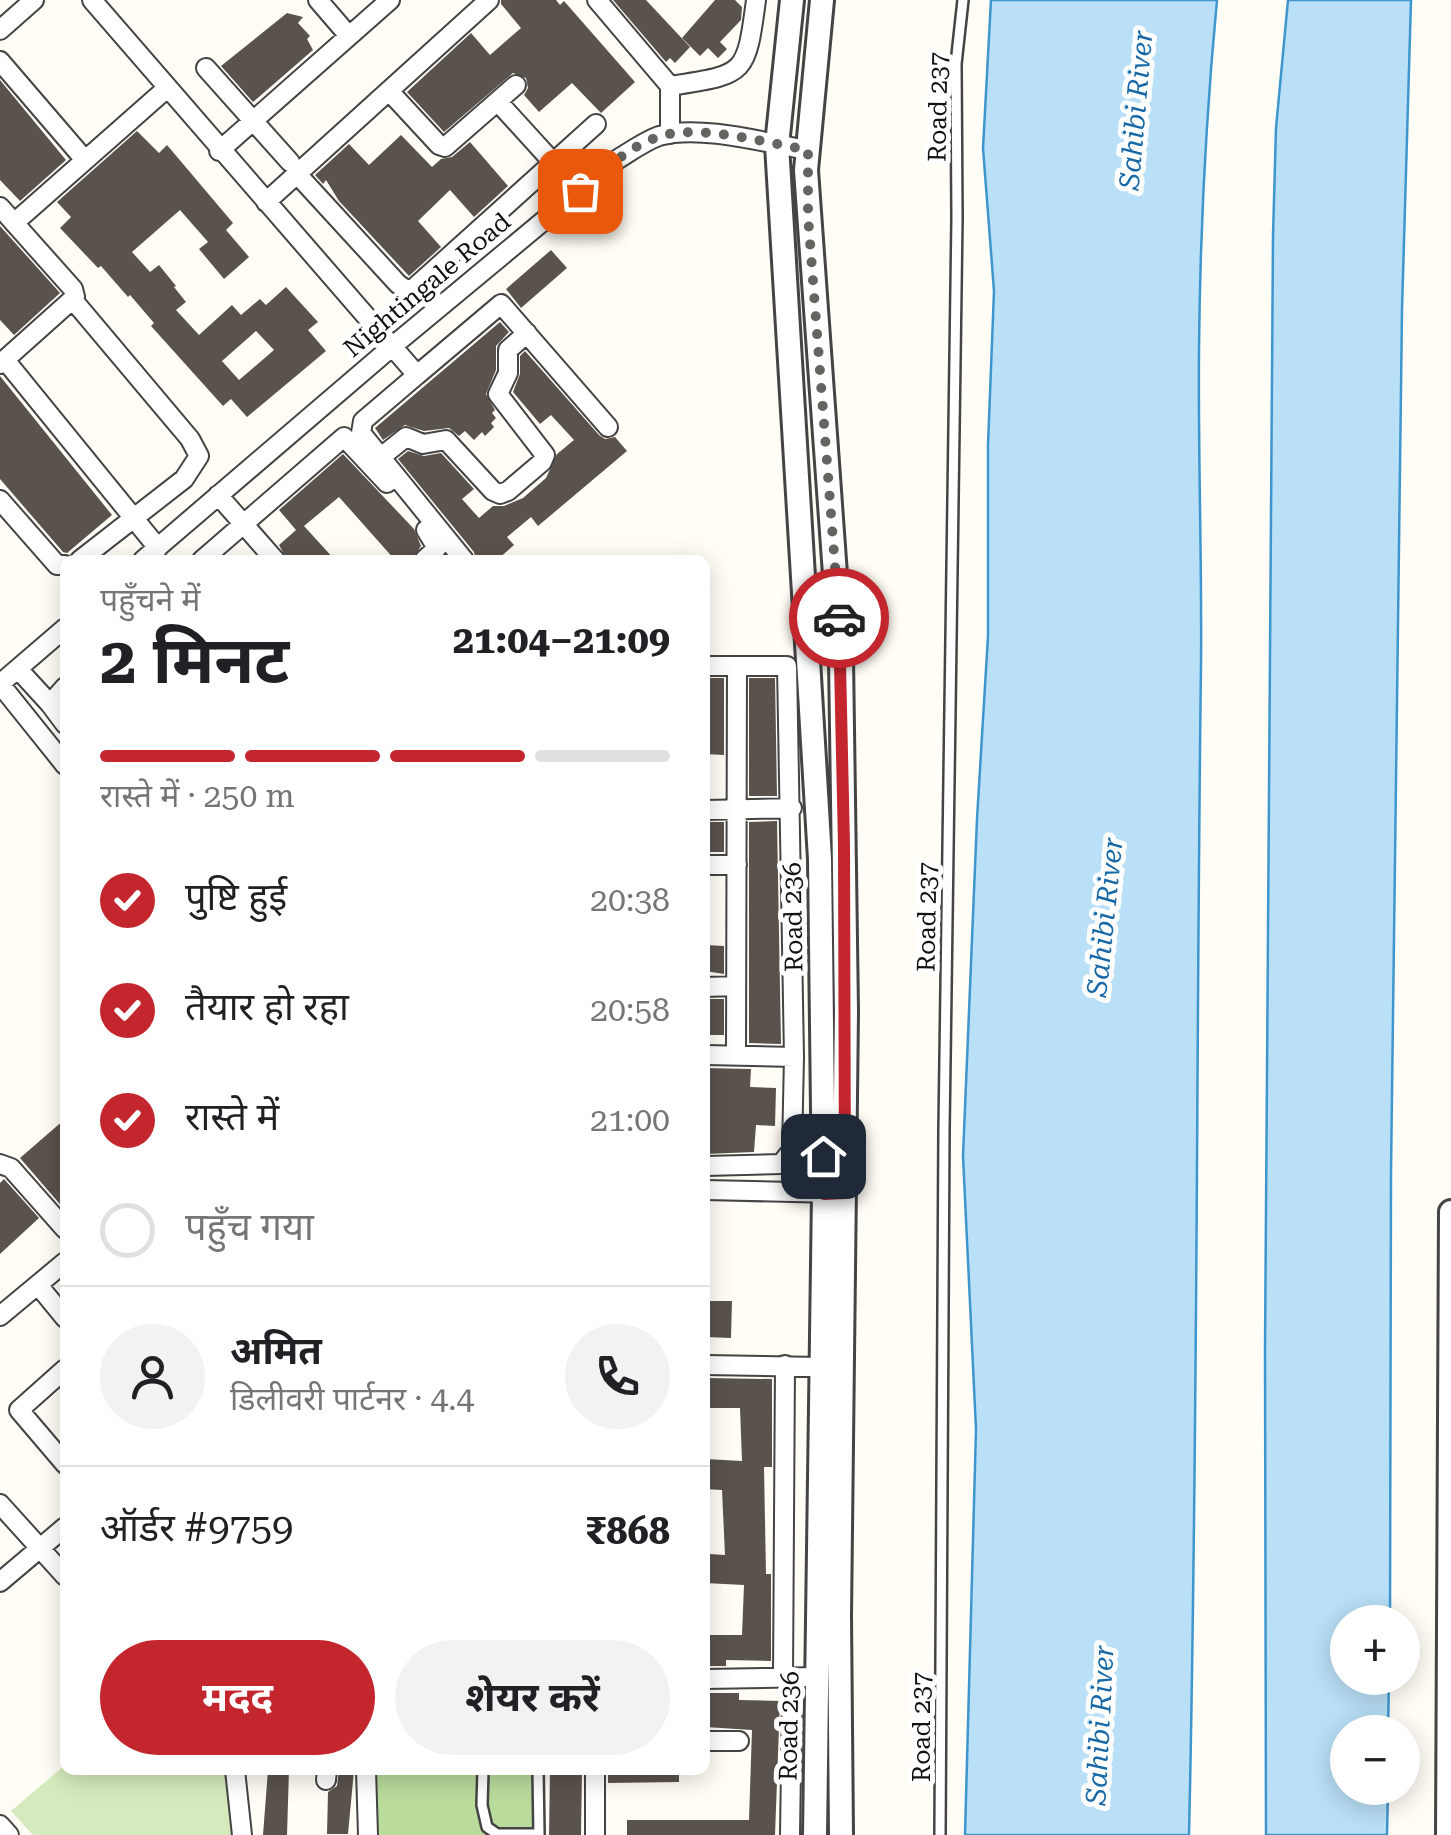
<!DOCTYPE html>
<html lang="hi">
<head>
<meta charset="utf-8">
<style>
  :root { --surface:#fff; --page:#f2f2f2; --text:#202124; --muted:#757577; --line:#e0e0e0; --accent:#c4262e }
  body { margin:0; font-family:"Roboto Serif","Noto Sans Devanagari",serif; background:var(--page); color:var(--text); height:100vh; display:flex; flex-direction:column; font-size:38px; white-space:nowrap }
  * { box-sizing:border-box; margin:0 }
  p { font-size:32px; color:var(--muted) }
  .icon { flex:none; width:55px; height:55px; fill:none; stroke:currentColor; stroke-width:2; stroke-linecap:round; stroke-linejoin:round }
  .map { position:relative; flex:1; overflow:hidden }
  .side { position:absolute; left:60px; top:555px; width:650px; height:1220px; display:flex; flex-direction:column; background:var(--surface); border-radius:15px; box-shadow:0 5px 25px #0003 }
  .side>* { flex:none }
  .fabs { position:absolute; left:1330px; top:1605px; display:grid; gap:20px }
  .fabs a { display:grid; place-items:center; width:90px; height:90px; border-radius:50%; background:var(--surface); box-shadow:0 5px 25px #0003; font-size:50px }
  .pin { position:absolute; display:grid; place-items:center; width:85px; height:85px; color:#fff; margin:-42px; border-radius:20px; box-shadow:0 5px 15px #0006 }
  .courier { position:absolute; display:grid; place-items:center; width:100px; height:100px; margin:-50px; border:8px solid #c4262e; border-radius:50%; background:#fff; color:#222; box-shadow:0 2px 12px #0007 }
  .summary em { font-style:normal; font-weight:700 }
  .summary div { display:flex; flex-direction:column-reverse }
  .summary { display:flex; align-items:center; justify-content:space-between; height:170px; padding:0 40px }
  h1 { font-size:65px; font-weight:700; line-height:75px }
  .bar { display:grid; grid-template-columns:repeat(4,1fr); gap:15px 10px; align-content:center; height:120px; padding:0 40px }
  .bar i { height:12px; border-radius:8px; background:var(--line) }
  .bar .current { background:var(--accent) }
  .bar p { grid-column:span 4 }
  .line { display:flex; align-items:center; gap:25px; padding:0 40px; border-top:2px solid var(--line) }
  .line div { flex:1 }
  .round { display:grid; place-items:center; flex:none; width:105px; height:105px; border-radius:52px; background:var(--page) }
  ol { padding:0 40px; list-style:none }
  li { display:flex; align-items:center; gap:30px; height:110px }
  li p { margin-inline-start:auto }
  li .icon { padding:10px; border-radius:50%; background:var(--accent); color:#fff; stroke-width:4 }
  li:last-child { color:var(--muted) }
  li i { width:55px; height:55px; border:5px solid var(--line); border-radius:50% }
  .cta { display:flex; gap:20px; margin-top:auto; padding:20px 40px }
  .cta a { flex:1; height:115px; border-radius:60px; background:var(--accent); color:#fff; font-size:40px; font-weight:700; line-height:115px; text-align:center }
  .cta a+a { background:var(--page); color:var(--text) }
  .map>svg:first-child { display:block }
  .green { fill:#d5ebbd }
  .forest { fill:#b9dc9c }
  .water { fill:#b9e0f7; stroke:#3f96cf; stroke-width:2.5 }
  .building { fill:#5a524d; fill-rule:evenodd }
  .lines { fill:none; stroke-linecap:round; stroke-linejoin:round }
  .service-casing { stroke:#444; stroke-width:14 }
  .minor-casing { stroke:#444; stroke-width:22 }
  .tertiary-casing { stroke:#444; stroke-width:28 }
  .service { stroke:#fff; stroke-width:9 }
  .minor { stroke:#fff; stroke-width:18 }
  .tertiary { stroke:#fff; stroke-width:22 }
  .done { stroke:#646461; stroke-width:10; stroke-dasharray:0 18 }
  .route { stroke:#c4262e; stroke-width:12 }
  .labels { text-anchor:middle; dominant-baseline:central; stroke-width:10; stroke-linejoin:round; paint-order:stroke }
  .street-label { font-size:25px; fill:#111; stroke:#fff }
  .water-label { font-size:28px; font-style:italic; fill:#1768a6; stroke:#fff }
</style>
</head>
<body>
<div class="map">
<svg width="1451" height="1835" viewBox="0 0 1451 1835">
  <rect width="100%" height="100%" fill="#fffdf5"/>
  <path class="green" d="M65,1765v5h167l11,65h-210l-22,-24z"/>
  <path class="forest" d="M370,1770h173v65h-174z"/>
  <path class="water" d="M991,0h226c-11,116 -17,233 -18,350 -1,104 3,209 2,314 -5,390 -3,781 -12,1171h-224l11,-406 -13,-273 14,-337 11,-183v-191l6,-154 -11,-143z
    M1288,0h123l-9,310 -11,863 -1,449h-42v56h41l-1,54h-40v56h40l-1,47h-121l-1,-485 8,-1114 3,-108z"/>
  <path class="building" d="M501,0h55l4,5 4,-4 71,81 -34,31 -29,-30 -33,29 -15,-17 4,-7 -2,-10 -13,-5 -69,59 -37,-40 64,-59 19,22 31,-27 -20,-24z
    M613,0h33l44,47 -15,16 -5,-5 -4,4z
    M715,0h20l7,7 -1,13 -21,22 7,7 -9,9 -10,-10 -8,8 -18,-18z
    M287,13l16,4 -5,6 12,13 -3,3 6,11 -60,52 -32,-36z
    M0,80l66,80 -46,41 -20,-21z
    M137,131l22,22 8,-8 66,78 -7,7 23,27 -25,22 -25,-30 9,-7 -28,-32 -48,42 18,20 9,-7 17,21 -2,1 12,15 -10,8 23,25 33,-30 9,10 19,-16 6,6 20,-18 32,35 -10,8 18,21 -79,66 -16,-18 -8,7 -72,-80 3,-3 -24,-28 -2,2 -27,-31 -3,2 -38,-40 11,-11 -14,-15zM256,331l18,19 -35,30 -17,-19z
    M401,135l31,32 9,-8 11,-2 18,-15 38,44 -34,31 -24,-27 -32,31 23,26 -32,29 -70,-75 -13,-21 -3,4 -8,-9 34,-31 20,21z
    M0,226l60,67 -46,42 -14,-15z
    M551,250l16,18 -46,40 -15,-19z
    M500,322l9,10 -13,14v24l-10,24 9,16 -3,3 4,5 -5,5 3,4 -9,9 -3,-4 -8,8 -9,-9 -6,5 -10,-8 -25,3 -19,-6 -22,15 -8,-12z
    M525,351l74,84 6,4 10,-2 12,14 -89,75 -7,-9 -24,20 7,8 -17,15h-21l-2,-8 -76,-93 10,-8 16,5 17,-3 33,36 -12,10 17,19 14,-12h11l19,-8 23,-20 11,-24 17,-14 -23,-25 -11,9 -27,-32 7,-18v-18z
    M0,376l112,139 -45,38 -4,-1 -63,-73z
    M343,454l71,75 7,17 -9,14h-17l-56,-63 -35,29 31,34h-48l-8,-15 17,-15 -17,-20z
    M705,678h19v77l-19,-1z
    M749,678h26l2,118h-28z
    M777,821l4,223 -32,-1v-221z
    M705,822h19v30h-17z
    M705,945l19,1v28l-19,-3z
    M708,999h16v36h-19z
    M705,1068l46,1 -1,18 26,1 -1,38 -19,-1 -2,27 -49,2z
    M65,1119v91l-45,-52z
    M4,1179l35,39 -39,36v-71z
    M705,1301h27l-1,37 -26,-1z
    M706,1378l66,1v88h-8l2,107h5v87l-45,-1v6h-21l3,-31h34l2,-50 -39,-2v-24l4,1v-6l16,1 -3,-65 -17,-1v-30l37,2 -2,-53h-35z
    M705,1693h34v7l41,1 -5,134h-148v-15h122l3,-90 -47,-3z
    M268,1770h21l-2,65h-24z
    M339,1770h15l-6,64h-21l1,-42 9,-6z
    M550,1770h32l-1,65h-32z
    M608,1770h71v12l-71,1z"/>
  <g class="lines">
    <defs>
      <path id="service" d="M483,1770l-1,35 5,22 10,7h42
        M538,1770l1,65
        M940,1835l4,-706 13,-911 -1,-154 7,-64"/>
      <path id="minor" d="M92,0l325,375 -54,46 -2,12 103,127
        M318,0l31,36
        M597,0l73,86v48
        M0,30l34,-30
        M0,61l85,99
        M206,68l84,94
        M670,86c75,-12 76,-9 86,-86
        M389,91l50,54 6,2 71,-62
        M498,102l81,89
        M219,151l171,-151
        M297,174l101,110 7,5h8l183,-165
        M266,202l223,-202
        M0,207l73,82 2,8 -75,67
        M14,223l152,-134
        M73,300l117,139 9,17 -15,23 -104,81
        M5,360l153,188
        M417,375l84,-71 107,123
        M381,457l25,-20 17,7 23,-4 47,51 7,3 8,-3 34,-29 3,-7 -47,-61 10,-21v-23l19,-17
        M218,495l57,65
        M0,500l57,65h8
        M143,560l251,-215 224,-186c13,-8 27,-18 41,-23 40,-12 108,7 148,14
        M202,560l142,-123 43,46
        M424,560l13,-12 -11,-18
        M705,666h82l7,391 -89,-2
        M18,669l32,35
        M0,684l65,81
        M0,684l65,-56
        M65,687l-15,17 15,20
        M705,810l87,-2
        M705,865h32
        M705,987l30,-1
        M736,1055l1,-389
        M0,1164l11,4 54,61
        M705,1166l76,-2 11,-14 2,-93
        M705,1190l129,3
        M38,1285l27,33
        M0,1316l65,-54
        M705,1365l117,2
        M65,1369l-46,41 46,54
        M0,1504l65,72
        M0,1582l65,-55
        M783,1676l2,-311
        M705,1679l112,-2
        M705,1741h34
        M235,1770l7,65
        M366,1770l2,65
        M595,1770v65
        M326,1780l1,-10
        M0,1825l9,10
        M790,1835l2,-134"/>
      <path id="tertiary" d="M792,0l-15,145 43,714 4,334 -9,642
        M822,0l-16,170 35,488 5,353 -7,605 2,219
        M1448,1835l3,-623"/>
    </defs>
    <use href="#service" class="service-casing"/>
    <use href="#minor" class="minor-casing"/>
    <use href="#tertiary" class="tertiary-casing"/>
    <use href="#service" class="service"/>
    <use href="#minor" class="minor"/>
    <use href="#tertiary" class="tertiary"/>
  </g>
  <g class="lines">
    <path class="done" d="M580,191c23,-20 48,-44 78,-54 39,-14 109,6 150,13v66l31,402"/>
    <path class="route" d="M823,1156l1,38 21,-1 -1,-348 -5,-227"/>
  </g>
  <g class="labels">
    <g class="street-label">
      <text transform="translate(938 107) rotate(-89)">Road 237</text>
      <text transform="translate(427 285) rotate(-40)">Nightingale Road</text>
      <text transform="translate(793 917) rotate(-91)">Road 236</text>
      <text transform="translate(927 917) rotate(-89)">Road 237</text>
      <text transform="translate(789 1726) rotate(-89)">Road 236</text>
      <text transform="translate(921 1727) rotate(-90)">Road 237</text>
    </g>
    <g class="water-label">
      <text transform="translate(1136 110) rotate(-85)">Sahibi River</text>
      <text transform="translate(1105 917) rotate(-84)">Sahibi River</text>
      <text transform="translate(1100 1725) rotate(-87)">Sahibi River</text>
    </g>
  </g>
</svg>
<div class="fabs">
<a>+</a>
<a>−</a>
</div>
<div class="pin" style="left:580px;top:191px;background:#ea580c"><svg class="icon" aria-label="bag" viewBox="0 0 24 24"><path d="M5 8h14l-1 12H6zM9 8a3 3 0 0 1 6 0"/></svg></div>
<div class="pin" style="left:823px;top:1156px;background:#1f2937"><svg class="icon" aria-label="home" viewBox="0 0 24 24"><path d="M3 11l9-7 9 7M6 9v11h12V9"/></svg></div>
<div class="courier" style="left:839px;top:618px"><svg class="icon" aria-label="car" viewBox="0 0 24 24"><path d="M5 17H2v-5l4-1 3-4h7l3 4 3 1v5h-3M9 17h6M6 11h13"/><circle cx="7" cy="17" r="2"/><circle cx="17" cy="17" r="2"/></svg></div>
<section class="side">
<div class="summary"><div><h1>2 मिनट</h1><p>पहुँचने में</p></div><em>21:04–21:09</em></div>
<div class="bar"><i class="current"></i><i class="current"></i><i class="current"></i><i></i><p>रास्ते में · 250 m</p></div>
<ol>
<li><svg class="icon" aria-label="check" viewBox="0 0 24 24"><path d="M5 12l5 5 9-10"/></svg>पुष्टि हुई<p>20:38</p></li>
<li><svg class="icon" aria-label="check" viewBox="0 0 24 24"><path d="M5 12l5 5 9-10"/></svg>तैयार हो रहा<p>20:58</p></li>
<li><svg class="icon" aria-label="check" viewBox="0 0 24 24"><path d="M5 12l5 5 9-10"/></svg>रास्ते में<p>21:00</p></li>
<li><i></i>पहुँच गया</li>
</ol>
<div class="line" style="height:180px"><a class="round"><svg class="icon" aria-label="person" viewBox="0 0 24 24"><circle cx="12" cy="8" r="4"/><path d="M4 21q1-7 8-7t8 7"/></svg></a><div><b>अमित</b><p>डिलीवरी पार्टनर · 4.4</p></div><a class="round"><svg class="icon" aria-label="phone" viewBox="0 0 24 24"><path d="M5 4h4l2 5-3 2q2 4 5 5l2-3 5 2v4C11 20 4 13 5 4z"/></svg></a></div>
<div class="line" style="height:130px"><div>ऑर्डर #9759</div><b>₹868</b></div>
<div class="cta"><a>मदद</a><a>शेयर करें</a></div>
</section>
</div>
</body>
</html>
